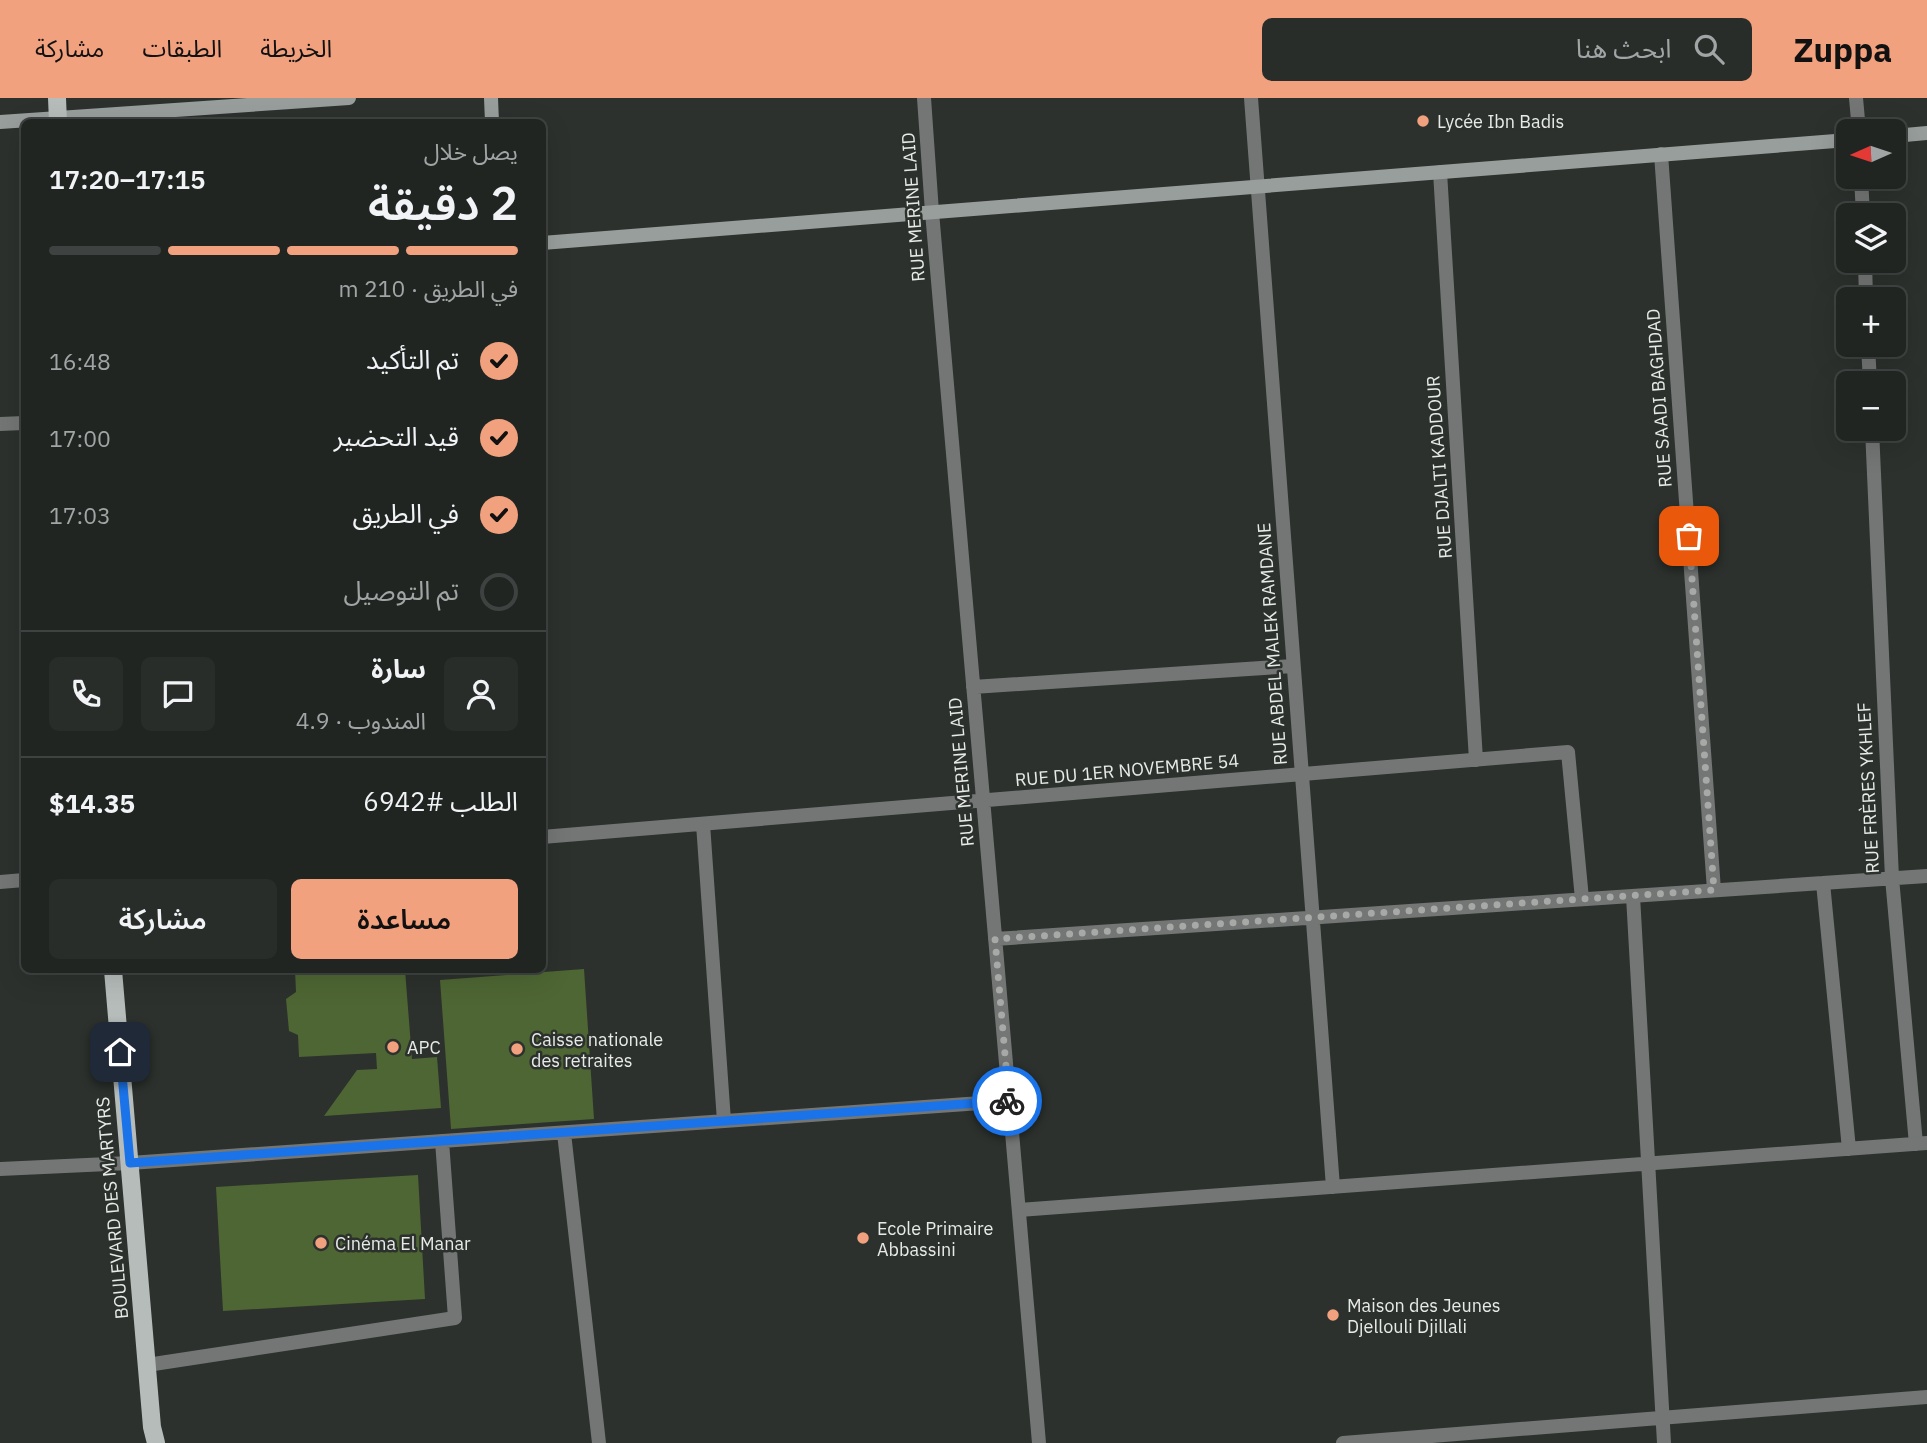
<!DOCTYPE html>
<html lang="ar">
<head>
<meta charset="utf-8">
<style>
  :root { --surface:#212522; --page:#292d2a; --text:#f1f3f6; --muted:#a2a5a5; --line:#3e4240; --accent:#f2a17e }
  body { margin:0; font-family:"IBM Plex Sans","Noto Sans Arabic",sans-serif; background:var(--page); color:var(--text); direction:rtl; height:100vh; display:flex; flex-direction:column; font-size:26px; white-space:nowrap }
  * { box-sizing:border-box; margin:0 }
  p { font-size:23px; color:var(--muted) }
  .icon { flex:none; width:38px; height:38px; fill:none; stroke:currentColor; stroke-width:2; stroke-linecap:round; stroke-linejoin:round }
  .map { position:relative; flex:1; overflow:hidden; direction:ltr }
  .details { position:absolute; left:21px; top:21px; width:525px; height:854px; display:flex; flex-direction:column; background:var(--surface); border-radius:10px; box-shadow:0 7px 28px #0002,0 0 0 2px var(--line); direction:rtl }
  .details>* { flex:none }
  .needle { width:46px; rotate:267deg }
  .fabs { position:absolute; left:1836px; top:21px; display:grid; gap:14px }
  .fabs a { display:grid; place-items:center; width:70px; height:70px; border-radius:10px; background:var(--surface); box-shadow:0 7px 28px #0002,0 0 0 2px var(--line); font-size:35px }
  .pin { position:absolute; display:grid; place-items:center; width:60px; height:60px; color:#fff; margin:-30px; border-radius:14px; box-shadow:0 4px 10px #0006 }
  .courier { position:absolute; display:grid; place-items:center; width:70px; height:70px; margin:-35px; border:5px solid #1a73e8; border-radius:50%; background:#fff; color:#222; box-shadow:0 2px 9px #0007 }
  .headline em { font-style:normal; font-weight:600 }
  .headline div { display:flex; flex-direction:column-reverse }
  .headline { display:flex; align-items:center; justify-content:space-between; height:119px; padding:0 28px }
  h1 { font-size:46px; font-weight:600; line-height:52px }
  .bar { display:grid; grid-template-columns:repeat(4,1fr); gap:10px 7px; align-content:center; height:84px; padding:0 28px }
  .bar i { height:9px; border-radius:5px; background:var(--line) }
  .bar .on { background:var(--accent) }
  .bar p { grid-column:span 4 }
  .line { display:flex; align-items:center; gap:18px; padding:0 28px; border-top:2px solid var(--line) }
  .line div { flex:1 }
  .round { display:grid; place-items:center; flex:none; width:74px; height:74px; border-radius:10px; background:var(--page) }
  ol { padding:0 28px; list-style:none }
  li { display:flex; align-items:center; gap:21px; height:77px }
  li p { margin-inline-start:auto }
  li .icon { padding:7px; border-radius:50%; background:var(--accent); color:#111; stroke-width:4 }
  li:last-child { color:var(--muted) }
  li i { width:38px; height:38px; border:4px solid var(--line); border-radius:50% }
  .primary-button { display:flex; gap:14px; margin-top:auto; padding:14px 28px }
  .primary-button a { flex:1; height:80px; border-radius:10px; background:var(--accent); color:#111; font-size:28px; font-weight:600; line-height:80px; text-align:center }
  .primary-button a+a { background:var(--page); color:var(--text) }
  header { display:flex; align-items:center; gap:42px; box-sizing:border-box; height:98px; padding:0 35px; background:var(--accent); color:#111 }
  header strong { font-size:33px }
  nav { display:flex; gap:38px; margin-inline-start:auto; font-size:24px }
  .search { width:490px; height:63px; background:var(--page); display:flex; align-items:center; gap:18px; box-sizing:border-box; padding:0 24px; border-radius:10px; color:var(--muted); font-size:26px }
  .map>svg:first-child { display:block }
  .building { fill:#4e6633 }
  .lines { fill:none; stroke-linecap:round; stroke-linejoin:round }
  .street { stroke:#737675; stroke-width:14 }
  .secondary { stroke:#989e9c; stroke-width:14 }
  .primary { stroke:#b5bcba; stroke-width:18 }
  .done { stroke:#a6a9a6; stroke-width:7; stroke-dasharray:0 12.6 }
  .route { stroke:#1a73e8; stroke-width:9 }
  .poi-dot { fill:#f2a17e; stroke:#2c312d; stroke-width:2.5 }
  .labels { text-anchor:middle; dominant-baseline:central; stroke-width:5; stroke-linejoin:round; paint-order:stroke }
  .poi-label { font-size:18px; fill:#e7eae7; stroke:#2c312d; text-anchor:start }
  .street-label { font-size:18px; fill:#e7eae7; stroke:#2c312d }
</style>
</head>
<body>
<header>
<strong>Zuppa</strong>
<div class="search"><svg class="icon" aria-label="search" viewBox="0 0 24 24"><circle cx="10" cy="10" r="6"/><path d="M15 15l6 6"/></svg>ابحث هنا</div>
<nav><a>الخريطة</a><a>الطبقات</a><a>مشاركة</a></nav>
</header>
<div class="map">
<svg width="1927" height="1345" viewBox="0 0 1927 1345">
  <rect width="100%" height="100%" fill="#2c312d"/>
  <path class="building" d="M584,871l10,150 -143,10 -11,-149z
    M295,872h110l7,89 25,-2 4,51 -117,8 33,-46 20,-1 -1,-16 -77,4 -1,-22 -9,-4 -3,-32 10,-7z
    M418,1077l7,124 -202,12 -7,-124z"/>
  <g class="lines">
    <path class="street" d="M924,0l8,114 107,1231
      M1251,0l82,1089
      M1856,0l3,33
      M1661,56l53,736
      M1440,74l36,588
      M1861,79l2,38
      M1865,163l1,38
      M1868,247l2,38
      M0,326l24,-1
      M1872,331l20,449 24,266
      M973,589l320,-21
      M703,726l21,297
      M542,739l1026,-85 14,147
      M0,784l24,-2
      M1823,785l26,266
      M1633,798l31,547
      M995,841l932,-63
      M564,1035l35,310
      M0,1071l130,-6 879,-62
      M1019,1112l908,-67
      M147,1267l308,-47 -13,-177
      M1343,1345l584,-46"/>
    <path class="secondary" d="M491,0l1,24
      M0,24l349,-24
      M1894,38l33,-3
      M542,145l1306,-103"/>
    <path class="primary" d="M57,0l1,24
      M113,872l39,457 4,16"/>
  </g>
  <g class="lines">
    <path class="done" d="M1007,1003h2l-14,-162 719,-49 -25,-354"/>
    <path class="route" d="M120,954l10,111 877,-62"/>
  </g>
  <g class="poi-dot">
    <circle cx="1423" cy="23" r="7"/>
    <circle cx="393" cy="949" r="7"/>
    <circle cx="517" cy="951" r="7"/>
    <circle cx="863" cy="1140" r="7"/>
    <circle cx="321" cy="1145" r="7"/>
    <circle cx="1333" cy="1217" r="7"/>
  </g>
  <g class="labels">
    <g class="poi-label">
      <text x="1437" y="23">Lycée Ibn Badis</text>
      <text x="531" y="941">Caisse nationale<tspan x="531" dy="21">des retraites</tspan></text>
      <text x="407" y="949">APC</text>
      <text x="877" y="1130">Ecole Primaire<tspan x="877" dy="21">Abbassini</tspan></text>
      <text x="335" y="1145">Cinéma El Manar</text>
      <text x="1347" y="1207">Maison des Jeunes<tspan x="1347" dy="21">Djellouli Djillali</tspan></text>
    </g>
    <g class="street-label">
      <text transform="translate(913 109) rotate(-94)">RUE MERINE LAID</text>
      <text transform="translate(1659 300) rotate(-94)">RUE SAADI BAGHDAD</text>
      <text transform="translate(1439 369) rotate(-94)">RUE DJALTI KADDOUR</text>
      <text transform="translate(1272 546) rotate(-94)">RUE ABDEL MALEK RAMDANE</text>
      <text transform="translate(1127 672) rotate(-5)">RUE DU 1ER NOVEMBRE 54</text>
      <text transform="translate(961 674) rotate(-95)">RUE MERINE LAID</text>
      <text transform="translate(1868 690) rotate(-93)">RUE FRÈRES YKHLEF</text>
      <text transform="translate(112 1110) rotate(-95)">BOULEVARD DES MARTYRS</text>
    </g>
  </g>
</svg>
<div class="fabs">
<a><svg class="needle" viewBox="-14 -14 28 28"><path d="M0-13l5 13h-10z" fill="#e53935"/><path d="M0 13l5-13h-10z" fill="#a2a5a5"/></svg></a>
<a><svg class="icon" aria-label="layers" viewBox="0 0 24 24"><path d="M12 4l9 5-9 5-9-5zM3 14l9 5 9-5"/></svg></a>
<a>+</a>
<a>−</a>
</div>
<div class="pin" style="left:1689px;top:438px;background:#ea580c"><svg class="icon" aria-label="bag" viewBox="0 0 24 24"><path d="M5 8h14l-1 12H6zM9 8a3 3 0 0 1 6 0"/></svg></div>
<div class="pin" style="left:120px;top:954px;background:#1f2937"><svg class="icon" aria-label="home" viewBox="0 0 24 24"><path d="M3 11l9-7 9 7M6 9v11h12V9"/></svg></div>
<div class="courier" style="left:1007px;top:1003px"><svg class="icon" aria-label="bike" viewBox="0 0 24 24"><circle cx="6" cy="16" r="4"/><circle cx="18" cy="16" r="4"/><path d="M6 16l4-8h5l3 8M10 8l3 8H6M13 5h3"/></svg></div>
<section class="details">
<div class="headline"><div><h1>2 دقيقة</h1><p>يصل خلال</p></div><em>17:15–17:20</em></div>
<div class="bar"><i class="on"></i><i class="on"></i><i class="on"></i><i></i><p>في الطريق · 210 m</p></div>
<ol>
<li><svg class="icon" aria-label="check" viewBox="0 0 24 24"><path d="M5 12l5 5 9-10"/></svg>تم التأكيد<p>16:48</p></li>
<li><svg class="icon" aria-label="check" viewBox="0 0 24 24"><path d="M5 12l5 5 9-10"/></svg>قيد التحضير<p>17:00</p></li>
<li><svg class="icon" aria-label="check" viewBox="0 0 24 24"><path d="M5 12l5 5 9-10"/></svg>في الطريق<p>17:03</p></li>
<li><i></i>تم التوصيل</li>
</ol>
<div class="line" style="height:126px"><a class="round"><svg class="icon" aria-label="person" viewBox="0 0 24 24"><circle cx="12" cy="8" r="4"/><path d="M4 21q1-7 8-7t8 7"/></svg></a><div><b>سارة</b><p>المندوب · 4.9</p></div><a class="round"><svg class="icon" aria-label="chat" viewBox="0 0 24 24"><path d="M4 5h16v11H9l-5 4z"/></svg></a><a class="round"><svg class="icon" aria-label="phone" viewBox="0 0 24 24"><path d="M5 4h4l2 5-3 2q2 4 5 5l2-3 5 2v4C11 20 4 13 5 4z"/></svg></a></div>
<div class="line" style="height:91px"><div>الطلب #6942</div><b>$14.35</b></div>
<div class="primary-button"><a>مساعدة</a><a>مشاركة</a></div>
</section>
</div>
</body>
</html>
